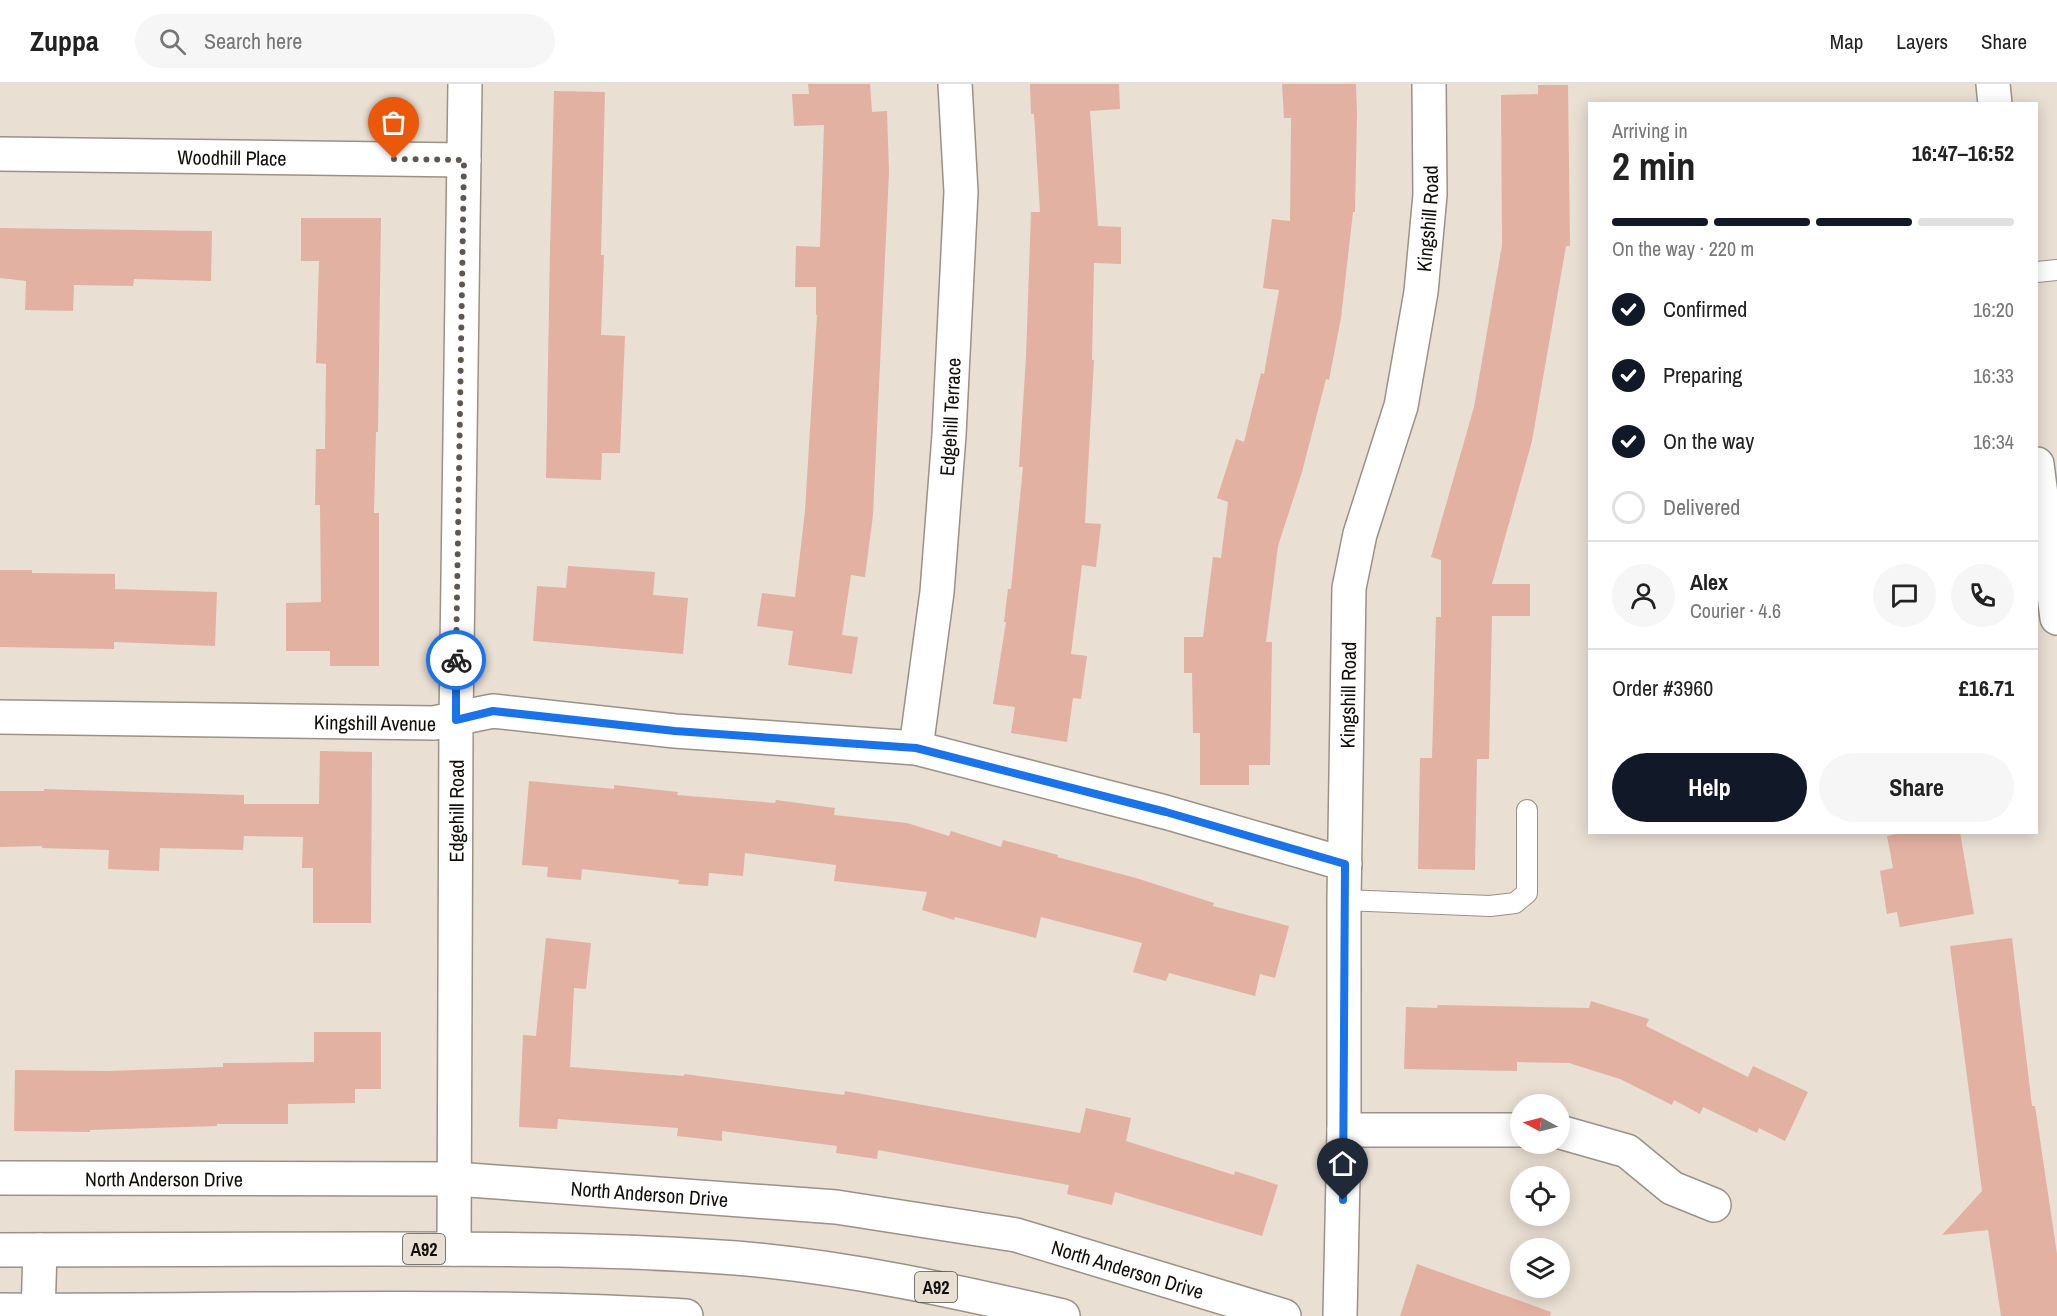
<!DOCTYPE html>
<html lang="en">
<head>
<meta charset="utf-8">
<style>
  :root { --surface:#fff; --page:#f6f6f6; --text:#222; --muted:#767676; --line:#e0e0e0; --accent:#111827 }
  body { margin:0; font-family:"Archivo Narrow",sans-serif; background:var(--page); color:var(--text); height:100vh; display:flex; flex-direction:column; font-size:22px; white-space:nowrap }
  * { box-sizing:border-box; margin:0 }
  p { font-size:20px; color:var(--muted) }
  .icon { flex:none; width:33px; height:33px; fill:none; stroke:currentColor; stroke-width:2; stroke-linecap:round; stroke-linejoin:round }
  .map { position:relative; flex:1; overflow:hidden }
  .panel { position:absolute; left:1588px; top:18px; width:450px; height:732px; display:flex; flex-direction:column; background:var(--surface); border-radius:0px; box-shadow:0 3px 15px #0003 }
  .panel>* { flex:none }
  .needle { width:39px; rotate:277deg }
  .controls { position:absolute; left:1510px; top:1010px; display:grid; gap:12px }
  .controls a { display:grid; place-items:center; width:60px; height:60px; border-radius:50%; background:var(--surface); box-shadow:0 3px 15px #0003; font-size:30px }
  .pin { position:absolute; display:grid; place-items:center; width:51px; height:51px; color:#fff; margin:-62px -26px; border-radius:50% 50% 50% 0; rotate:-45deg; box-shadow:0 0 6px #0007 }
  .pin .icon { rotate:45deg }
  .courier { position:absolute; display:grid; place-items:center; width:60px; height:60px; margin:-30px; border:4px solid #1a73e8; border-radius:50%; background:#fff; color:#222; box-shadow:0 2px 8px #0007 }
  .head em { font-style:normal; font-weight:700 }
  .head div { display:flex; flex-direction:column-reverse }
  .head { display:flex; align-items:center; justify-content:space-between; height:102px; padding:0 24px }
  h1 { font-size:39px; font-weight:700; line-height:45px }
  .bar { display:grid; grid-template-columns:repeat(4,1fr); gap:9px 6px; align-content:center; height:72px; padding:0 24px }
  .bar i { height:8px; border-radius:4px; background:var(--line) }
  .bar .selected { background:var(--accent) }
  .bar p { grid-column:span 4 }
  .line { display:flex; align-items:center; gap:15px; padding:0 24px; border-top:2px solid var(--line) }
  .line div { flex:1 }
  .round { display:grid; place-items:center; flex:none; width:63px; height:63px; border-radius:32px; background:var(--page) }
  ol { padding:0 24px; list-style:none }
  li { display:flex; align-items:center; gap:18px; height:66px }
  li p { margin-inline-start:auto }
  li .icon { padding:6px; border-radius:50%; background:var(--accent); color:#fff; stroke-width:4 }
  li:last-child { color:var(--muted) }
  li i { width:33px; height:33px; border:3px solid var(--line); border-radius:50% }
  .button { display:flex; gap:12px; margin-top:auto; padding:12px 24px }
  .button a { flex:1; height:69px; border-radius:36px; background:var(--accent); color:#fff; font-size:24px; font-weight:700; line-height:69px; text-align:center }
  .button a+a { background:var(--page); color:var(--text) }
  header { display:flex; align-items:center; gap:36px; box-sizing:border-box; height:84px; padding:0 30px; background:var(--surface); border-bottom:2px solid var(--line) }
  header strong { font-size:28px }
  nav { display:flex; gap:33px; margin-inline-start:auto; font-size:21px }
  .search { width:420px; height:54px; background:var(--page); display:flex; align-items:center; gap:15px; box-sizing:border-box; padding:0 21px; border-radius:33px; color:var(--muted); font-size:22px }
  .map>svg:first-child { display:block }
  .building { fill:#e3b1a2 }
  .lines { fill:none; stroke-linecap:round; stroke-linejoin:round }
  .lane-casing { stroke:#9b9286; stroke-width:22 }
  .street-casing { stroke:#9b9286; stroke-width:36 }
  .secondary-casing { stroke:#9b9286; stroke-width:36 }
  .primary-casing { stroke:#9b9286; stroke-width:36 }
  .lane { stroke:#fff; stroke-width:20 }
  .street { stroke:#fff; stroke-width:33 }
  .secondary { stroke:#fff; stroke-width:33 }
  .primary { stroke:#fff; stroke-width:33 }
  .done { stroke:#5d5750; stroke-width:6; stroke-dasharray:0 10.8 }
  .route { stroke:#1a73e8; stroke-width:8 }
  .labels { text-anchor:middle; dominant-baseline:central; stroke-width:5; stroke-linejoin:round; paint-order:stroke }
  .shield { fill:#e9dfd3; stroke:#524d46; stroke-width:1.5 }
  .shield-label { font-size:18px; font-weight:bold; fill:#110e0a }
  .street-label { font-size:20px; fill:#110e0a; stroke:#e9dfd3 }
</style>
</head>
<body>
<header>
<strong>Zuppa</strong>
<div class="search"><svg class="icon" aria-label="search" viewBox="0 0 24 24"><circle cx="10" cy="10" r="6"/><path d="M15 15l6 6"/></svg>Search here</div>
<nav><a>Map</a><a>Layers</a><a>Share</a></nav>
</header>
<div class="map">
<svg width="2057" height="1232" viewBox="0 0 2057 1232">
  <rect width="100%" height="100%" fill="#e9dfd3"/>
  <path class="building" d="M808,0h62l2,28 15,-1 2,61 -16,343 -8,62 -14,-2 -9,60 16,2 -6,37 -64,-9 5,-34 -36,-5 5,-33 33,4 10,-86 12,-196h-1v-28h-21l1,-41 24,1 4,-122 -30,1 -2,-32h17z
    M1030,0h89l1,25 -30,2 8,115 23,1v37l-27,-1 -2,97h2l-9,163 16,1 -5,43 -14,-2 -11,89 16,2 -6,43 -8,-1 -6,44 -56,-9 4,-26 -22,-3 13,-82h-2l4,-33h3l12,-122h-4l7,-110 5,-145h9l-6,-98h-3z
    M1282,0h74l1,31 -2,97h-2l-12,106 -12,62 -3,-1 -24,93 -24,74 -12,96h6l-2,123h-21v20h-49v-52h-7l-1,-60h-8v-36h19l10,-80 8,1 7,-56 -11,-4 19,-59 8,3 17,-69 3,1 15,-84 -16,-2 9,-69 18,2 1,-103h-7z
    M1538,1h30l2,161h-4l-34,195 -40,143h38v32h-38l-3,143h-12l-2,111 -57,-1 2,-111h12l4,-141h5v-57l-10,-3 43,-150 28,-162 -1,-150 37,-1z
    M554,7l51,1 -4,163h3l-3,80 24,1 -5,117h-18l-1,27 -55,-2 4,-230z
    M301,134h80l-3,214h-2l-2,81h5v153h-49v-15h-44v-48l35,-1 -1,-97h-5l1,-56h9l1,-85 -10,-1 3,-102h-18z
    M0,144l212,3 -1,50 -77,-2 -1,7 -59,-1 -1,26 -48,-1 1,-29 -26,-3z
    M568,482l87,6 -2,23 35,3 -5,56 -150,-13 4,-55 29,2z
    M0,486h32v3l83,1v15l102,3 -2,54 -101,-4v7l-114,-2z
    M320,667l52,1 -1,171h-58v-55h-11l1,-31 -59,-1 -1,14 -83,-2 -1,23 -51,-2 1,-19 -67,-2v-2l-42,1v-56h44v-2l200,6v9h75z
    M529,697l85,8v-4l64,7 -1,3 98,8 1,-3 59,8 -1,7 73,8 42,13 2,-5 50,16 2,-7 55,15 -1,2 79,21 78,25 -1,3 76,20 -14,52 -15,-4 -5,22 -86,-23 -3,8 -33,-9 9,-29 -101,-26 -5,21 -81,-21 -1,3 -32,-10 5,-18 -93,-11 2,-16 -91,-12 -2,23 -34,-3 -1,13 -30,-2 1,-4 -97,-11 -1,11 -34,-3 1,-10 -26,-2z
    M1906,748h54l14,82 -74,13 -3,-15 -10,2 -7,-43 13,-3 -6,-32z
    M546,854l45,5 -5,46 -12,-1 -4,79 114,9v-2l160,21 1,-4 235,42 6,-25 45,10 -5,23 108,34 1,-4 43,14 -16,51 -147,-44 -3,13 -45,-11 2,-9 -191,-35 -1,9 -41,-6 1,-7 -115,-15v10l-45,-5 1,-8 -120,-9 -1,10 -38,-2 4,-92 13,1z
    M2012,854l20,168h3l22,148v62h-56l-13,-86 -46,5 40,-44 -32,-245z
    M1591,917l58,18 -3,7 102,51 5,-11 55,26 -23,49 -26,-13 -2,5 -54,-26 -3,7 -26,-14 -2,5 -52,-26 -51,-16 -52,-1v9l-113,-2 2,-62 31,1 1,-3 151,3z
    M314,948h67v57h-26v14l-67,1v20h-71v2l-127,4v2l-76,-1 1,-61 93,1 115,-4v-4l91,-1z
    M1417,1180l134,48 -1,4h-150z"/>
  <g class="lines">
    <defs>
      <path id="lane" d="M2037,188l20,-2
        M1344,816l146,6 25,-3 12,-10v-83"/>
      <g id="street">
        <path id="s1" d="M0,70l464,6"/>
        <path id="s2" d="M0,633l434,6 59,-12 182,20 241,17 249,64 180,52"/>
        <path id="s3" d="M916,664l21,-156 12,-157 12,-243 -6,-108"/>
        <path d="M1344,1046h177"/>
        <path d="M1560,1048l67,19 45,37 42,17"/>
        <path id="s4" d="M0,1094l455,1 381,28 180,28 268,81"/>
        <path id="s5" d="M454,1165l2,-529 9,-636"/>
        <path d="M38,1232l2,-66"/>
        <path id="s6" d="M1340,1232l4,-186v-230l5,-312 11,-54 41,-128 20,-114 9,-97 -1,-111"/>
      </g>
      <path id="secondary" d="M1993,0l2,20
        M2037,380l20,154"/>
      <path id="primary" d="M0,1166c127,0 254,-1 381,-1 118,0 237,0 355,9 110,9 219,33 327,58
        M0,1226c229,2 458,-8 686,6"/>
    </defs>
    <use href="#lane" class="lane-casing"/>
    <use href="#street" class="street-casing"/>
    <use href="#secondary" class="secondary-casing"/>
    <use href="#primary" class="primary-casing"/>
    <use href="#lane" class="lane"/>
    <use href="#street" class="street"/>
    <use href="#secondary" class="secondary"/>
    <use href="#primary" class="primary"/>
  </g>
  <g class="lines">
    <path class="done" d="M394,75l70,1 -8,500"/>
    <path class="route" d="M456,576v60l37,-9 182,20 241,17 250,64 179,52 -2,336"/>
  </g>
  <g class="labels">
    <g class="shield">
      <rect x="403" y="1150" width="42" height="30" rx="4.5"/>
      <rect x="915" y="1188" width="42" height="30" rx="4.5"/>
    </g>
    <g class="shield-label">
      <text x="424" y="1165">A92</text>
      <text x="936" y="1203">A92</text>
    </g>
    <g class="street-label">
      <text stroke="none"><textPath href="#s1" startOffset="232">Woodhill Place</textPath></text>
      <text stroke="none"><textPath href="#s6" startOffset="1107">Kingshill Road</textPath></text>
      <text stroke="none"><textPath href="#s3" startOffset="333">Edgehill Terrace</textPath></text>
      <text stroke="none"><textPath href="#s6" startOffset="621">Kingshill Road</textPath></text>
      <text stroke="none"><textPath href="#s2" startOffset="375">Kingshill Avenue</textPath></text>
      <text stroke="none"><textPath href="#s5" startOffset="438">Edgehill Road</textPath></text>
      <text stroke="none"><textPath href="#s4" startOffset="164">North Anderson Drive</textPath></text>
      <text stroke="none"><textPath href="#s4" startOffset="650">North Anderson Drive</textPath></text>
      <text stroke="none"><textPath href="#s4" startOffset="1136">North Anderson Drive</textPath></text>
    </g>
  </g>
</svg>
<div class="controls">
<a><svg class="needle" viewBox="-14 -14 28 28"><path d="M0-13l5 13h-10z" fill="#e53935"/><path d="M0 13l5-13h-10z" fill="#767676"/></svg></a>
<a><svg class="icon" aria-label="locate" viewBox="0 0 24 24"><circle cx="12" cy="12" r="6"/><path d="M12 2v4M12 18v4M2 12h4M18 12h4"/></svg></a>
<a><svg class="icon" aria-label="layers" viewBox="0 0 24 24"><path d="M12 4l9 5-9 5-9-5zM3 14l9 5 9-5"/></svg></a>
</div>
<div class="pin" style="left:394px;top:75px;background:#ea580c"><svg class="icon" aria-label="bag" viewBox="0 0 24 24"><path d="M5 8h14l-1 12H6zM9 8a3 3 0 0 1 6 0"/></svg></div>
<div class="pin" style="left:1343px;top:1116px;background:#1f2937"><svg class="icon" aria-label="home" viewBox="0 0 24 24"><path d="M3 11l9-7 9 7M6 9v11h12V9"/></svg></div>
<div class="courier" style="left:456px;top:576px"><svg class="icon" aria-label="bike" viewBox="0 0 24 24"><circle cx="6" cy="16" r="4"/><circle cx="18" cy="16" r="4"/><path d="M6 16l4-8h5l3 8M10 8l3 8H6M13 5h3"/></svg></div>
<section class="panel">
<div class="head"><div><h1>2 min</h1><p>Arriving in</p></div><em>16:47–16:52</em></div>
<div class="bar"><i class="selected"></i><i class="selected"></i><i class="selected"></i><i></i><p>On the way · 220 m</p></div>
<ol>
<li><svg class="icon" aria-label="check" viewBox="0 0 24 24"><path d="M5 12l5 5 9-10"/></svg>Confirmed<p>16:20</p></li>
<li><svg class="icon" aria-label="check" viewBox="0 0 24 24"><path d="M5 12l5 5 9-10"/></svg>Preparing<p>16:33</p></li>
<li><svg class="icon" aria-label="check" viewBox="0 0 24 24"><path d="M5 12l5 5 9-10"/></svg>On the way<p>16:34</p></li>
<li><i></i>Delivered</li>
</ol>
<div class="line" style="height:108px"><a class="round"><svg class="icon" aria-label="person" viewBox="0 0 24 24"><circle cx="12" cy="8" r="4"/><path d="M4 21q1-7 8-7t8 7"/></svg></a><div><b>Alex</b><p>Courier · 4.6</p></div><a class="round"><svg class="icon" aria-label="chat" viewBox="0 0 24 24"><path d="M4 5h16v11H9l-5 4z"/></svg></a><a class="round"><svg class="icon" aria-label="phone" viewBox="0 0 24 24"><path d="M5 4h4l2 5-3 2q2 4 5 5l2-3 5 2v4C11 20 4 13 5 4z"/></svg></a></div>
<div class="line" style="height:78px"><div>Order #3960</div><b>£16.71</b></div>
<div class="button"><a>Help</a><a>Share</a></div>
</section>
</div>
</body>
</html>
